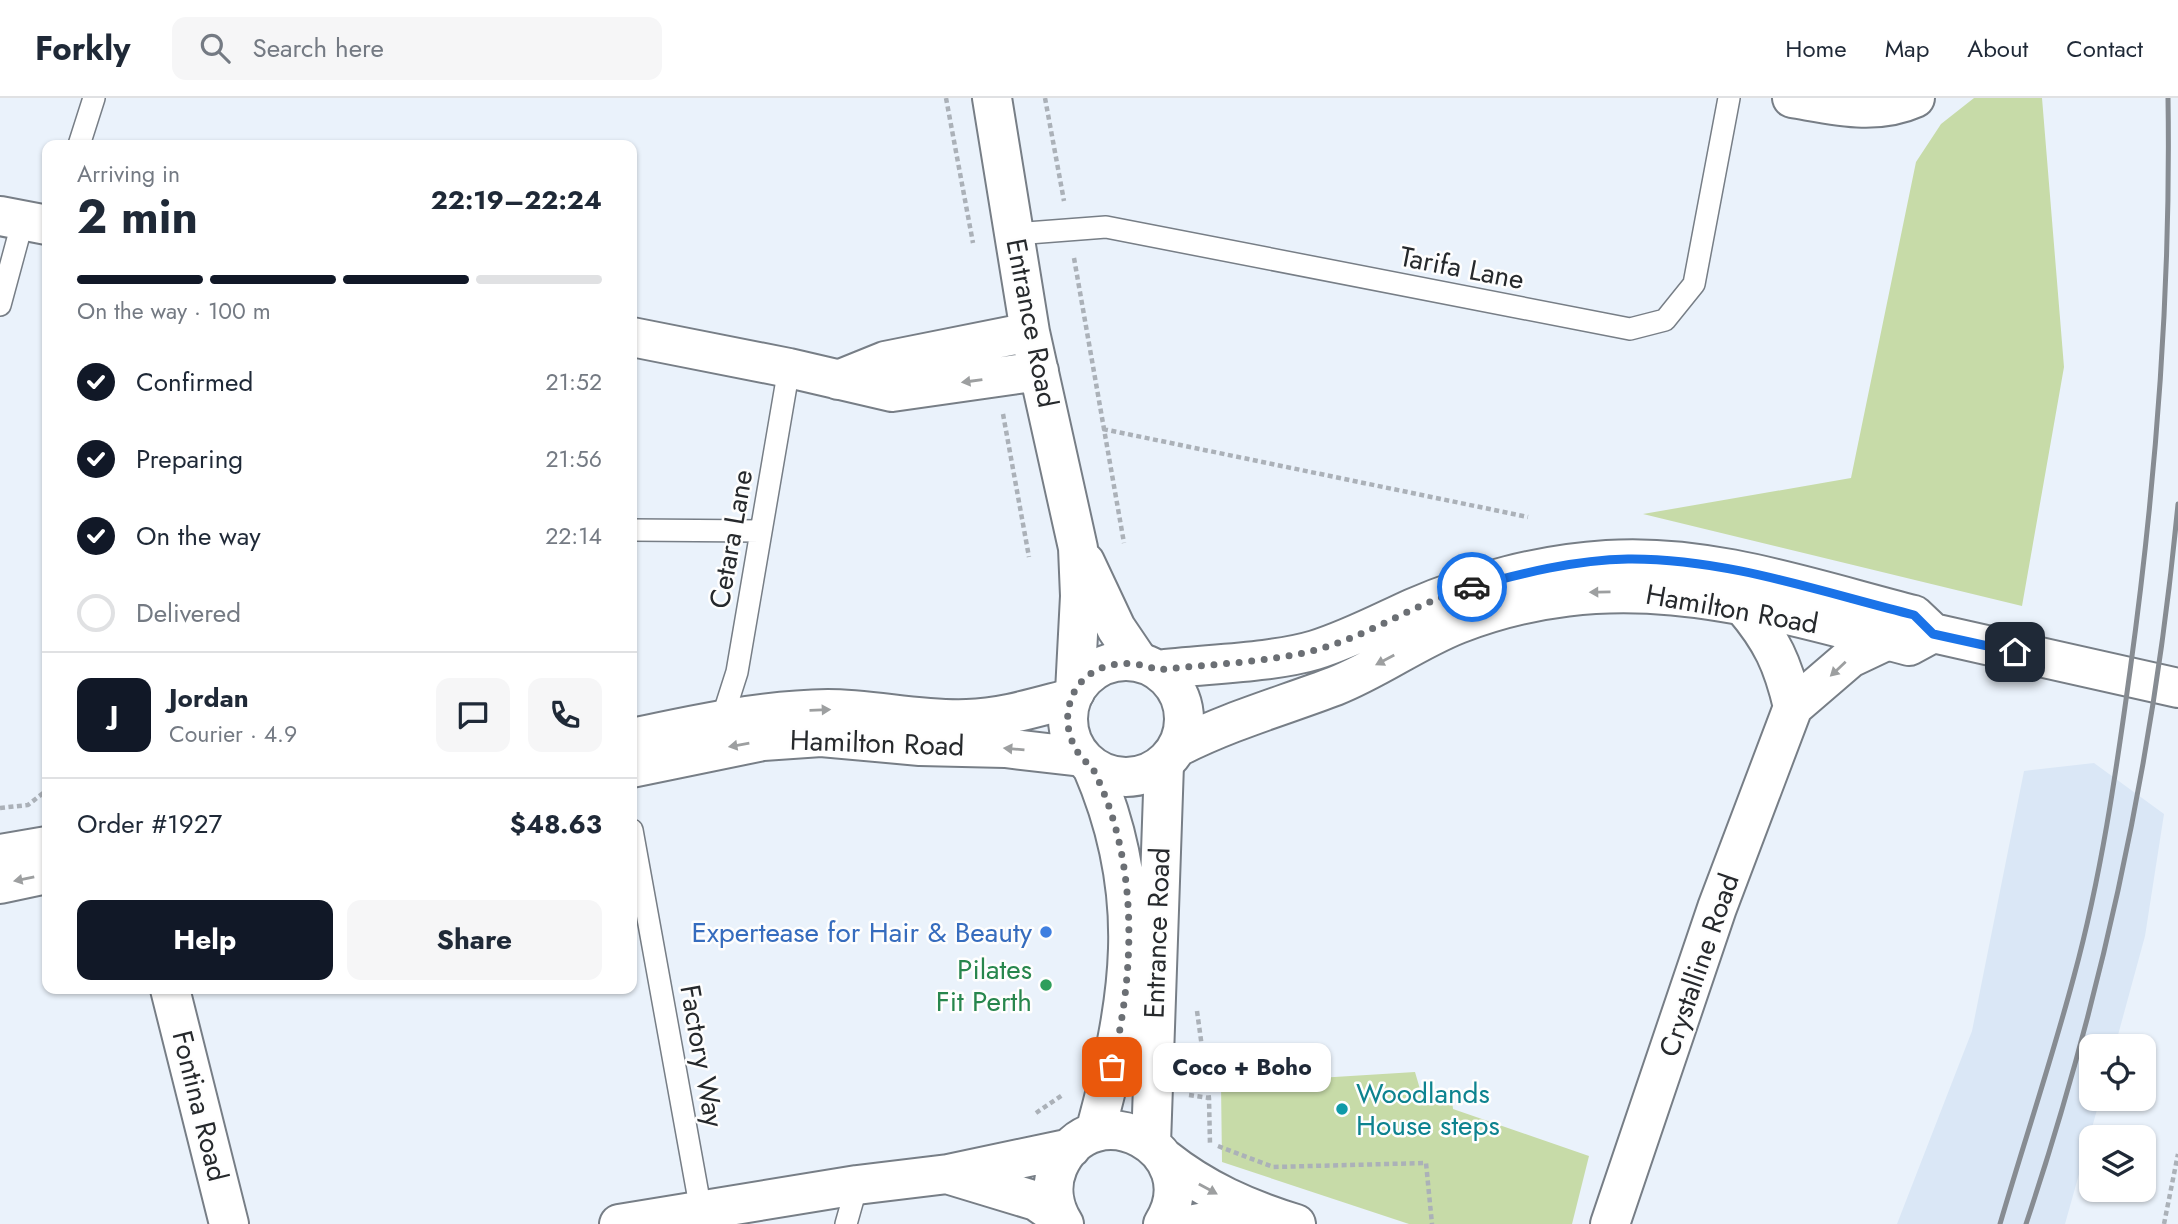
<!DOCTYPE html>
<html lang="en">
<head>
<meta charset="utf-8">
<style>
  :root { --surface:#fff; --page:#f6f6f7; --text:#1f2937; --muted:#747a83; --line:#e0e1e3; --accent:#111827 }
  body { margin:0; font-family:Jost,sans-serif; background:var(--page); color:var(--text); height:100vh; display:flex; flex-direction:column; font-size:26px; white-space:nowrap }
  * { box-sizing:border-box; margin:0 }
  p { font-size:23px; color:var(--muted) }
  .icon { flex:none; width:38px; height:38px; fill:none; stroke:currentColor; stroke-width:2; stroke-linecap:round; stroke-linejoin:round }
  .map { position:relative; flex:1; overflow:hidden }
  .side { position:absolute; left:42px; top:42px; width:595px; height:854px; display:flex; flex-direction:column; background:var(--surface); border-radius:14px; box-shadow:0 2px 5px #0004 }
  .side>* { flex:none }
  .buttons { position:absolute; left:2079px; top:936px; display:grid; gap:14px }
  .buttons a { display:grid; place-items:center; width:77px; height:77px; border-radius:14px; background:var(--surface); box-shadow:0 2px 5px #0004; font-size:35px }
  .pin { position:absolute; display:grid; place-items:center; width:60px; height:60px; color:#fff; margin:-30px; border-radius:14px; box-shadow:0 4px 10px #0006 }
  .courier { position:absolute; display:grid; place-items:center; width:70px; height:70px; margin:-35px; border:5px solid #1a73e8; border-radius:50%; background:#fff; color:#222; box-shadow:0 2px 9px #0007 }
  .bubble { position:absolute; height:49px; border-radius:14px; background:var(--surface); box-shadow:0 2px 5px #0004; font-size:23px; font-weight:700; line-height:49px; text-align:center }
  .overview em { font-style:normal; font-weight:700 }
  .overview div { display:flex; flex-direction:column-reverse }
  .overview { display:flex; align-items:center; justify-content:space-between; height:119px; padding:0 35px }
  h1 { font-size:46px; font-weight:700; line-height:52px }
  .bar { display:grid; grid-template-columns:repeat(4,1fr); gap:10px 7px; align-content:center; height:84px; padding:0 35px }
  .bar i { height:9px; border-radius:5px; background:var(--line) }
  .bar .active { background:var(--accent) }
  .bar p { grid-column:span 4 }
  .line { display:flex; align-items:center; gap:18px; padding:0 35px; border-top:2px solid var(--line) }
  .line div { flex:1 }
  .round { display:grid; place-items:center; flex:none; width:74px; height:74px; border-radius:14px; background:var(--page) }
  ol { padding:0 35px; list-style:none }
  li { display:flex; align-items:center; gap:21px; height:77px }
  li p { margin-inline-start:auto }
  li .icon { padding:7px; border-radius:50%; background:var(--accent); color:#fff; stroke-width:4 }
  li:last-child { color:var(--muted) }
  li i { width:38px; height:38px; border:4px solid var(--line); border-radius:50% }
  .button { display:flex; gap:14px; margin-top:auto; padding:14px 35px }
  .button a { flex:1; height:80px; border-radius:14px; background:var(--accent); color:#fff; font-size:28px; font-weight:700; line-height:80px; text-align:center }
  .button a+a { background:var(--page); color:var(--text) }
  header { display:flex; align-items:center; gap:42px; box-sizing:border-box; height:98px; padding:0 35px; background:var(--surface); border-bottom:2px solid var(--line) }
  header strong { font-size:33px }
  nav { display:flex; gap:38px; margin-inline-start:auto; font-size:24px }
  .search { width:490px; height:63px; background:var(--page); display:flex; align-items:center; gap:18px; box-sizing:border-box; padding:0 24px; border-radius:14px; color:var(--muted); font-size:26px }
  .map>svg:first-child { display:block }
  .built { fill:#dae7f6 }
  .green { fill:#c7dba8 }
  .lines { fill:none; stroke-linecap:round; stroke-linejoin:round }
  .service-casing { stroke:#777e86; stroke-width:24 }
  .minor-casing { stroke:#777e86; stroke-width:42 }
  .secondary-casing { stroke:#777e86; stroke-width:42 }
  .path { stroke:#abb1b8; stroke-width:4.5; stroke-dasharray:5 3.5; stroke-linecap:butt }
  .service { stroke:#fff; stroke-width:21 }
  .minor { stroke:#fff; stroke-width:38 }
  .secondary { stroke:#fff; stroke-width:38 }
  .rail { stroke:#878c92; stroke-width:5 }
  .oneway { fill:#9d9fa0 }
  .done { stroke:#6b6f74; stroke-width:7; stroke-dasharray:0 12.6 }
  .route { stroke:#1a73e8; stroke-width:9 }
  .shop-dot { fill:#3f7fe0; stroke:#fefefe; stroke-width:2.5 }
  .leisure-dot { fill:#2e9e5b; stroke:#fefefe; stroke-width:2.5 }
  .culture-dot { fill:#0f9aa8; stroke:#fefefe; stroke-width:2.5 }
  .labels { text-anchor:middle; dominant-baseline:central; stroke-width:5; stroke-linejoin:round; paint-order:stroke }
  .street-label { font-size:28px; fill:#26292c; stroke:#fefefe }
  .shop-label { font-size:28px; fill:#366cbe; stroke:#fefefe; text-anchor:end }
  .leisure-label { font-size:28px; fill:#27864d; stroke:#fefefe; text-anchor:end }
  .culture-label { font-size:28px; fill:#0d838f; stroke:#fefefe; text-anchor:start }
</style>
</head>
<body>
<header>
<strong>Forkly</strong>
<div class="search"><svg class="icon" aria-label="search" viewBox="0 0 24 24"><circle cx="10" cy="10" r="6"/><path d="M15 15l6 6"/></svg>Search here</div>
<nav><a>Home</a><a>Map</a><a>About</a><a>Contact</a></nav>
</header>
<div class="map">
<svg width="2178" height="1126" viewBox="0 0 2178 1126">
  <rect width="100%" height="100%" fill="#eaf2fb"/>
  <path class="built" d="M2094,665l70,51 -19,122 -30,110h-24v53h9l-35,125h-168l75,-193 52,-260z"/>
  <path class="green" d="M1974,0h68l22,269 -42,239 -379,-92 208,-36 65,-316 25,-38z
    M1415,974l7,24 30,3 1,10 136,47 -17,68h-163l-187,-62 -1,-78z"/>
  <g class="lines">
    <defs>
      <path id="service" d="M79,47l15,-47
        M1014,136l92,-7 524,102 35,-9 29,-36 35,-186
        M0,207l23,-85
        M632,432l129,1
        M722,621l15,-47 52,-304
        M632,732l69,381
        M846,1126l11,-39"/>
      <path id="minor" d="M992,0l38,234 48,216 2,48 -5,96
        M1792,0c42,7 83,18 123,0
        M0,118l47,9
        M632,239l157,31 103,24 147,-21
        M838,282l47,-19 145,-29
        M1085,464l31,66 23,34
        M1743,508c29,34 40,58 50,101
        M1092,669c56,129 39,234 3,365
        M170,891l59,235
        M1151,1046l13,-380
        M1164,1060c40,32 83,51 132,66
        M950,1077l86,26 23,16
        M619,1126l238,-39 91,-11 123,-26
        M1064,1126c-11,-17 -14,-38 -6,-57 35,-79 151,-17 105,57
        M1195,1126l61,-12
        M1610,1126l107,-316 76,-201 57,-49 38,-18"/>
      <path id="secondary" d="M1068 621a58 58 0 1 1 116 0a58 58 0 1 1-116 0Z
        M1157,572c47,-6 115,-7 158,-20 35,-11 65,-27 98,-42 60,-26 129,-44 194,-48 104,-7 208,30 307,55l19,18 245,55
        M632,640c65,-14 129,-28 196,-29 46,0 92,12 139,10 36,-1 70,-12 105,-21
        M1178,649c51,-26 104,-41 157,-61 43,-17 80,-45 123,-62 158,-61 295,-19 451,22l24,-13
        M632,670l131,-27 58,-4 99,9 85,2 77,9
        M0,756l47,-8
        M0,786l47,-10"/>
    </defs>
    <use href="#service" class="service-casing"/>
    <use href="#minor" class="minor-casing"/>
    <use href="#secondary" class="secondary-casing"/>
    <path class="path" d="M946,0l27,145
      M1045,0l19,103
      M1074,160l50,285
      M1003,316l26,143
      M1103,331l425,88
      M0,710l28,-3 19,-15
      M1197,913l12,87 1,47
      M1189,997l20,3
      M1036,1015l28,-19
      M1218,1048l55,21 153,-4 6,61
      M2164,1126l14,-70"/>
    <use href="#service" class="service"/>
    <use href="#minor" class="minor"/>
    <use href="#secondary" class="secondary"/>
    <path class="rail" d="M2000,1126c24,-82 52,-165 74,-248 27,-99 42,-203 56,-305 26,-189 41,-382 38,-573
      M2026,1126c78,-233 129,-475 152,-720"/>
  </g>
  <defs><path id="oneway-solid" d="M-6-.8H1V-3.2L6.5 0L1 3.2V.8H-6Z" transform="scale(1.75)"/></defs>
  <g class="oneway">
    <use href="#oneway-solid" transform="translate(972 283) rotate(172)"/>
    <use href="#oneway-solid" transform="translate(1600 494) rotate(179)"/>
    <use href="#oneway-solid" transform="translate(1385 562) rotate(152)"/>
    <use href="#oneway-solid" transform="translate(1838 571) rotate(137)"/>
    <use href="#oneway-solid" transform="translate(820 612) rotate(-2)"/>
    <use href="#oneway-solid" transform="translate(739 647) rotate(170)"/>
    <use href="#oneway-solid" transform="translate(1014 651) rotate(-175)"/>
    <use href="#oneway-solid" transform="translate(24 781) rotate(168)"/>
    <use href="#oneway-solid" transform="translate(1208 1091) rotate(29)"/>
  </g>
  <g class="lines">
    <path class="done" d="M1112,969c21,-88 26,-183 -6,-269 -4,-9 -8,-20 -13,-29 -3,-5 -8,-7 -11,-11 -10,-12 -16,-30 -14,-45 5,-46 53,-59 89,-43 51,-6 106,-7 155,-19 56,-14 104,-49 160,-64"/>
    <path class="route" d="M1472,489c50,-14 103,-27 156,-28 97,-1 193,33 286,56l19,19 82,18"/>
  </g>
  <circle class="shop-dot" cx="1046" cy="834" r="7"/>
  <circle class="leisure-dot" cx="1046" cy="887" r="7"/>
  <circle class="culture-dot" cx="1342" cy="1011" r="7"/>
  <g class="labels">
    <g class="street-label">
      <text transform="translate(1462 170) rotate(11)">Tarifa Lane</text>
      <text transform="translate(1032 225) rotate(79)">Entrance Road</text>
      <text transform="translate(731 441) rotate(-80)">Cetara Lane</text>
      <text transform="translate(1732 511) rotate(10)">Hamilton Road</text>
      <text transform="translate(877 645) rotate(2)">Hamilton Road</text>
      <text transform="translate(1157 835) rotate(-88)">Entrance Road</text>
      <text transform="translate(1699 867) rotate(-71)">Crystalline Road</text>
      <text transform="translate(702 958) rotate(80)">Factory Way</text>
      <text transform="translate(200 1008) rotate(76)">Fontina Road</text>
    </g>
    <g class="shop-label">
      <text x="1032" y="834">Expertease for Hair &amp; Beauty</text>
    </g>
    <g class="leisure-label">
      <text x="1032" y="871">Pilates<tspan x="1032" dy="32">Fit Perth</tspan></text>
    </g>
    <g class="culture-label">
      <text x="1356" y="995">Woodlands<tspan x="1356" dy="32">House steps</tspan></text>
    </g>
  </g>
</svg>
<div class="buttons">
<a><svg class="icon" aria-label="locate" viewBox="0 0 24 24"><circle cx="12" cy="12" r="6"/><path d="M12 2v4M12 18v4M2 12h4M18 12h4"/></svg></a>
<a><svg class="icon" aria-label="layers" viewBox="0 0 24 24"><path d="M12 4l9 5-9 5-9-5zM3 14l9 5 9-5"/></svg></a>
</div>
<div class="pin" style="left:1112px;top:969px;background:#ea580c"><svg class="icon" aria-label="bag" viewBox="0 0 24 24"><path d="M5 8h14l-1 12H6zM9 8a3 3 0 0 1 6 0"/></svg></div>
<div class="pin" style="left:2015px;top:554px;background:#1f2937"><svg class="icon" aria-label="home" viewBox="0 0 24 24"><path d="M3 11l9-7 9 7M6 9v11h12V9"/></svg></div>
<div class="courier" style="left:1472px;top:489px"><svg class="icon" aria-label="car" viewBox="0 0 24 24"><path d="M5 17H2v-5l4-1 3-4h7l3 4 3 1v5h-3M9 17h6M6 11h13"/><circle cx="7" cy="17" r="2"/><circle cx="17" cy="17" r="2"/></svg></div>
<div class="bubble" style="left:1153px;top:945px;width:178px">Coco + Boho</div>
<section class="side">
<div class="overview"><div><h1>2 min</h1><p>Arriving in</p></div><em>22:19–22:24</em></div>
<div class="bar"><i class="active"></i><i class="active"></i><i class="active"></i><i></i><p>On the way · 100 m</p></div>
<ol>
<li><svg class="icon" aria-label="check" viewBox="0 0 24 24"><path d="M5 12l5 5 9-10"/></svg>Confirmed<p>21:52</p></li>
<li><svg class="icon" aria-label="check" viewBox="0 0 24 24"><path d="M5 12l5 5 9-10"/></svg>Preparing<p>21:56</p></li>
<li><svg class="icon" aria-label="check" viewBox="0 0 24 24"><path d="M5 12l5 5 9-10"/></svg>On the way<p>22:14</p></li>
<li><i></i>Delivered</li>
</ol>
<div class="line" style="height:126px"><b class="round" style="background:var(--accent);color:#fff">J</b><div><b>Jordan</b><p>Courier · 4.9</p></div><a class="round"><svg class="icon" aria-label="chat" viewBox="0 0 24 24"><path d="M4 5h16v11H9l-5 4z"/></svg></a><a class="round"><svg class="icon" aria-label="phone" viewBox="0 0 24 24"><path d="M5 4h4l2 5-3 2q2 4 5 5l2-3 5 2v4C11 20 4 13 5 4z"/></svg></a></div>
<div class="line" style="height:91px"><div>Order #1927</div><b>$48.63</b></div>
<div class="button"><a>Help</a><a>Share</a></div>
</section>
</div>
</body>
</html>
